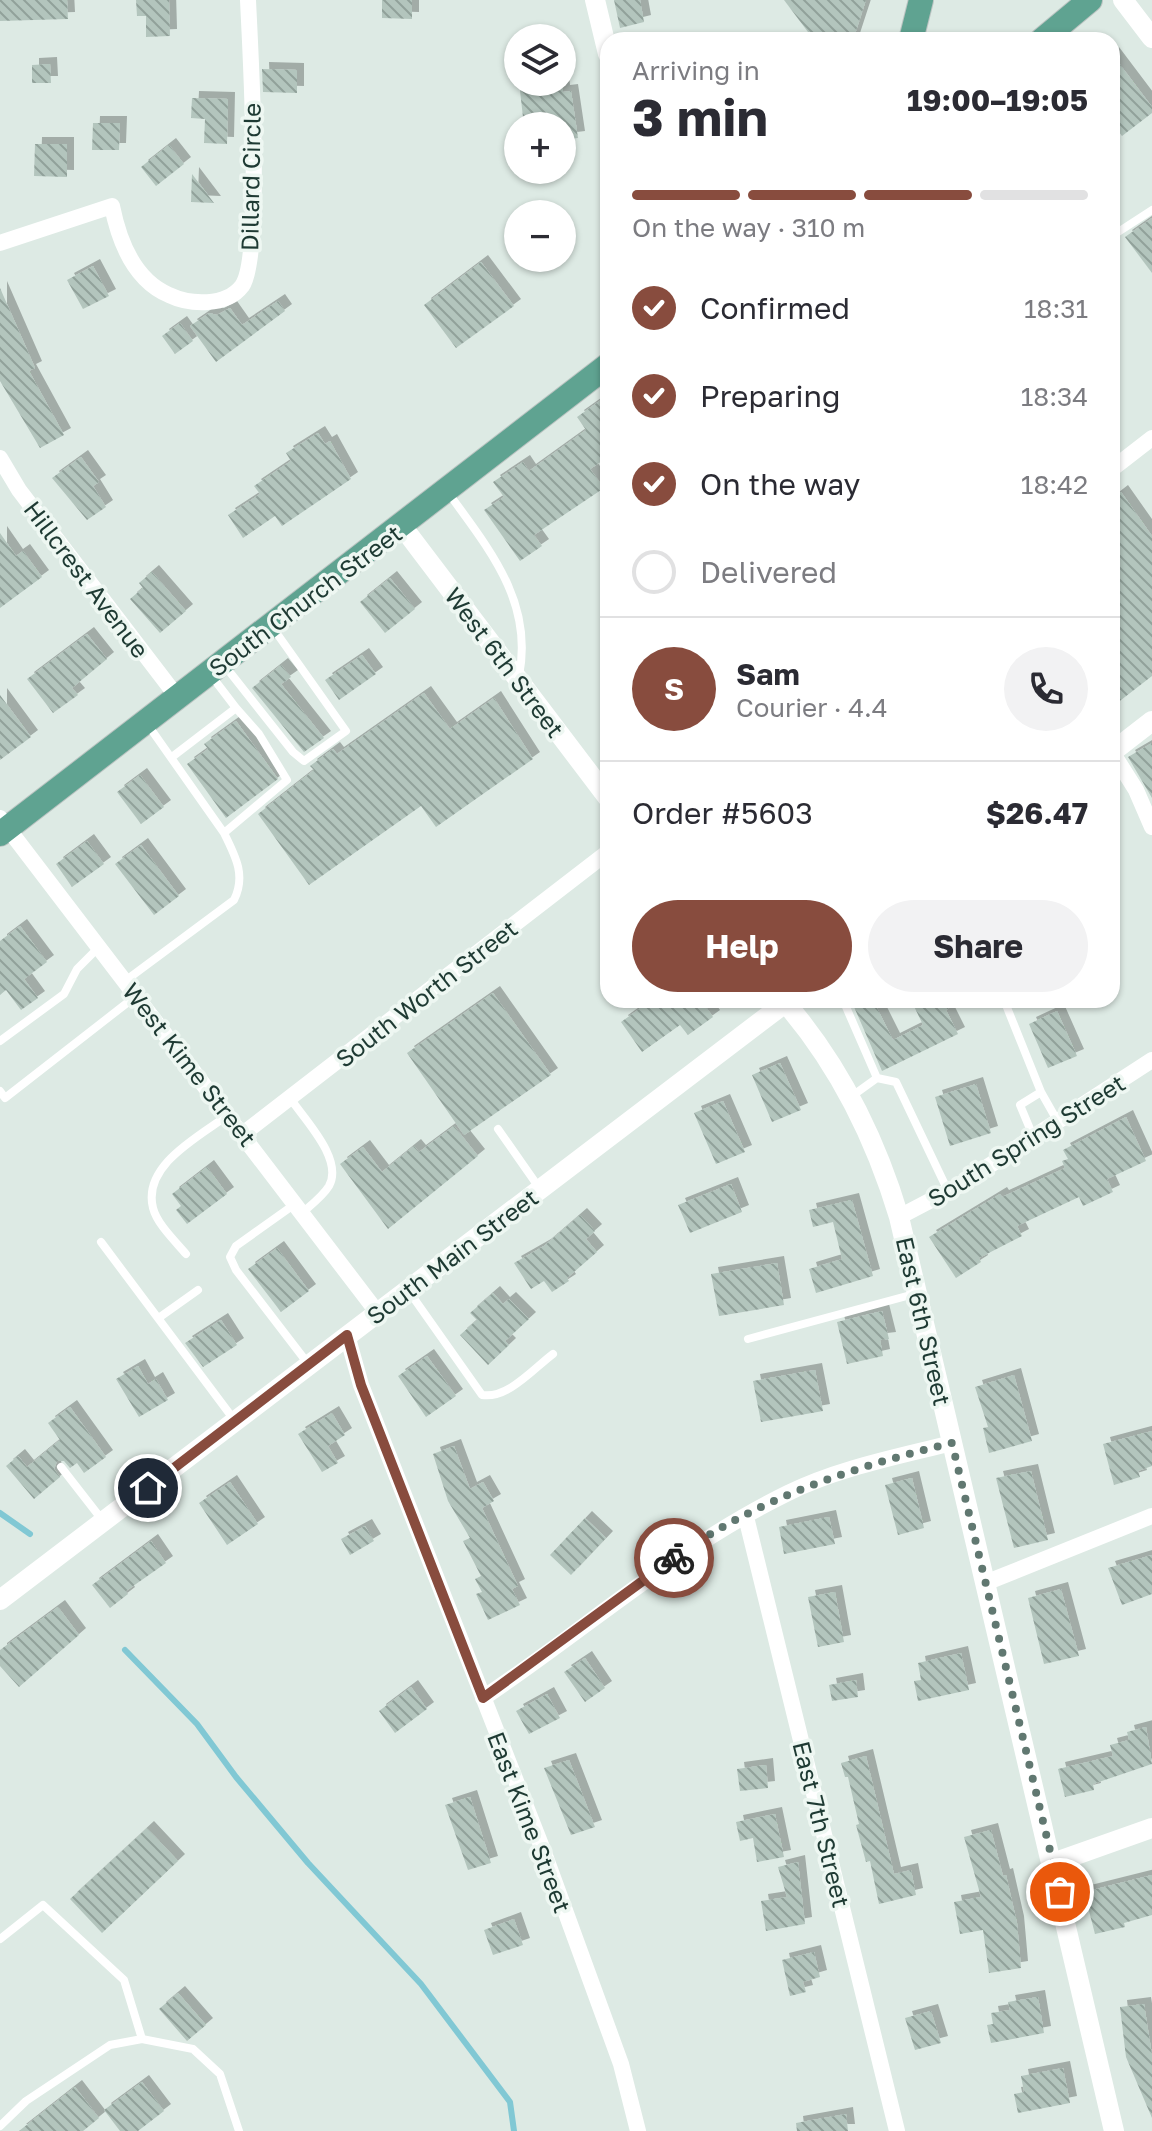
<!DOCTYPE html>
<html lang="en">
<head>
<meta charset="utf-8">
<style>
  :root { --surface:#fff; --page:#f2f2f3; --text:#2b2b33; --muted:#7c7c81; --line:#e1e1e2; --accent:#884c3e }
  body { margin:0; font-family:"Golos Text",sans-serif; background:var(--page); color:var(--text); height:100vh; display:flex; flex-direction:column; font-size:30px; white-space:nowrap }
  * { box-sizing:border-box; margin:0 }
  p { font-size:26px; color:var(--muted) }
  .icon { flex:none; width:44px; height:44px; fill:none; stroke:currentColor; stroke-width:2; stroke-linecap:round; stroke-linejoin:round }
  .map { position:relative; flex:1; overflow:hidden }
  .sheet { position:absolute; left:600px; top:32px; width:520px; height:976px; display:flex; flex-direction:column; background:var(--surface); border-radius:24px; box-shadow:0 2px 6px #0004 }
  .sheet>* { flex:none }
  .fabs { position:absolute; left:504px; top:24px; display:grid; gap:16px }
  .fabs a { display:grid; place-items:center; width:72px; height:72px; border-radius:50%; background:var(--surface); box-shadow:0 2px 6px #0004; font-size:40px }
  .pin { position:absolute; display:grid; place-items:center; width:68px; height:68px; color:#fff; margin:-34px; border:4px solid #fff; border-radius:50%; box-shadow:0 2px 8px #0007 }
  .courier { position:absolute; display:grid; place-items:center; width:80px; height:80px; margin:-40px; border:6px solid #884c3e; border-radius:50%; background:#fff; color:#222; box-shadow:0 2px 10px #0007 }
  .summary em { font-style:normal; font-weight:700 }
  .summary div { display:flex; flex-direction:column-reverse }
  .summary { display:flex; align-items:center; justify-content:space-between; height:136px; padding:0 32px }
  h1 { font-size:52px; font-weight:700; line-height:60px }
  .bar { display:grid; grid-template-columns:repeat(4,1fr); gap:12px 8px; align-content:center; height:96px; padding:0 32px }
  .bar i { height:10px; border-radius:6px; background:var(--line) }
  .bar .selected { background:var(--accent) }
  .bar p { grid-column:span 4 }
  .line { display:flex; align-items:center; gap:20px; padding:0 32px; border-top:2px solid var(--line) }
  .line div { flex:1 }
  .round { display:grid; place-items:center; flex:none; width:84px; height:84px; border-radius:42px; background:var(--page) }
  ol { padding:0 32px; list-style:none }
  li { display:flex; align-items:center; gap:24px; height:88px }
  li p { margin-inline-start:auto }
  li .icon { padding:8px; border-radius:50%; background:var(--accent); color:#fff; stroke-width:4 }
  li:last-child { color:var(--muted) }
  li i { width:44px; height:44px; border:4px solid var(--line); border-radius:50% }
  .action { display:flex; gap:16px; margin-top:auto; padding:16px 32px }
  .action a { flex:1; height:92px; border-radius:48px; background:var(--accent); color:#fff; font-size:32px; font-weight:700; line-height:92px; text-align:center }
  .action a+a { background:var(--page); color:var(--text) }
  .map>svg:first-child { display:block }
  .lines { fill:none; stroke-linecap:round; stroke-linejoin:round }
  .stream { stroke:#81c8d4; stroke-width:6 }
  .building { fill:url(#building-back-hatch); filter:url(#shadow) }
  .primary-casing { stroke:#bcc4c2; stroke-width:26 }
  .service { stroke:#fff; stroke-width:8 }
  .minor { stroke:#fff; stroke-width:16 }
  .tertiary { stroke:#fff; stroke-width:20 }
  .primary { stroke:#5fa391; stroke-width:24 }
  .done { stroke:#617871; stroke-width:8; stroke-dasharray:0 14.4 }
  .route { stroke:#884c3e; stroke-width:10 }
  .labels { text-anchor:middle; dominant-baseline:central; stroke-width:7; stroke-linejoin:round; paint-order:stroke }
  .street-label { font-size:24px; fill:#1e3a33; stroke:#eef7f2 }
</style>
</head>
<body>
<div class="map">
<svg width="1152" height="2131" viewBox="0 0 1152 2131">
  <defs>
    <pattern id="building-back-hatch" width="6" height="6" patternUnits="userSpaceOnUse" patternTransform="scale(2)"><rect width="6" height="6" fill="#b3c5bd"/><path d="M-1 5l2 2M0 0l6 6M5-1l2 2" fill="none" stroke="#91a19a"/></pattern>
    <filter id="shadow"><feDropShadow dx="7" dy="-7" stdDeviation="0" flood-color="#0004"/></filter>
  </defs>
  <rect width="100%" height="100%" fill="#ddeae4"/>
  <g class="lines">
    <path class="stream" d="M0,1513l30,21
      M125,1650l72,74 39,53 72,86 113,121 89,118 4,29"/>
  </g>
  <path class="building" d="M0,0h67l1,19 -68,2z
    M136,0h33l1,36 -24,1v-21h-9z
    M382,0h30v19l-30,-1z
    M614,0h26l4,22 -24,6z
    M784,0h82l-13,40h-39z
    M1112,54l40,53v6l-30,23 -10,-13z
    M50,64l1,19h-19v-18z
    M262,69l35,1v23l-34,-1z
    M519,82h43l1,10 8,-1 7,47 -16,2v-14h-38z
    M192,98l36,1 -1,45 -23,-1 1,-24 -14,-1z
    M93,123h27l-1,27h-27z
    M35,144h32v33l-33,-1z
    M169,145l15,19 -28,22 -15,-19z
    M192,174l22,29 -23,-1z
    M1152,218v55l-27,-36z
    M481,262l33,44 -58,42 -32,-43z
    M93,266l16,30 -26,13 -16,-29z
    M0,288l35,80 -6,3 35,64 -24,13 -40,-67z
    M278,301l7,10 -69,51 -26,-36 19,-13 8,2 13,-7 12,17z
    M180,323l13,18 -18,13 -13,-18z
    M608,395v62l-18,12 14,19 -70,47 8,11 -22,15 -36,-51 20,-13 -11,-15 30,-20 6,9 57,-41 -9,-13z
    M318,433l7,11 5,-3 21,38 -69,47 -7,-10 -32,22 -15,-23 32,-21 -6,-8 37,-25 -5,-8z
    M81,457l18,25 -6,4 13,21 -19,13 -35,-42z
    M1121,492l31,44v140l-40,31v-137l9,-6 -9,-12v-53z
    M0,533l16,23 7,-5 19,26 -42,31z
    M152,572l34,39 -26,22 -30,-34 13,-11 -4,-5z
    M390,578l25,31 -30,24 -25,-31z
    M87,634l20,25 -35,29 6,7 -25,18 -26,-34z
    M362,655l14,19 -37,26 -14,-20z
    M281,665l10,12 -10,7 43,54 -20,14 -52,-64z
    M424,693l26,36 44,-31 39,61 -97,68 -15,-21 -112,79 -51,-71 56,-44 -4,-4 23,-17 4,5z
    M0,695l31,42 -31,23z
    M236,721l42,58 -52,39 -39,-54 21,-15 -4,-5z
    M1152,743v55l-24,-41z
    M140,775l24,32 -23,17 -24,-32z
    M87,841l17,23 -32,23 -16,-23z
    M141,845l38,51 -25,19 -39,-51z
    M20,926l27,36 -23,17 14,19 -17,12 -15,-20 -6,5v-54z
    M493,993l58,82 -87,60 -57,-82z
    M652,1000h49l12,17 -25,18 -8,-10 -38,27 -21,-30z
    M851,1000h22l20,40 30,-15 -12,-25h50l-15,10 12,24 -76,37z
    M1057,1011l20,45 -29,12 -19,-44z
    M780,1063l21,47 -29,12 -20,-47z
    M976,1084l15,49 -41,13 -15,-49z
    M723,1101l22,51 -29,12 -22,-51z
    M1126,1117l20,44 -39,18 6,13 -30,14 -4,-9 -62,29 5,10 -43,22 2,4 -25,16 -27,-41 71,-43 2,3 63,-29 -3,-7 6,-2 -5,-9z
    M454,1126l24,30 -90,73 -48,-65 23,-17 19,25 32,-26 5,6z
    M207,1167l20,27 -40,30 -11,-14 5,-4 -9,-12z
    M731,1184l11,28 -52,21 -12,-28z
    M852,1200l21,76 -57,17 -7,-24 33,-10 -9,-37 -20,5 -4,-17z
    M580,1215l15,16 -9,8 11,13 -30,26 2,3 -17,11 -8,-11 -13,8 -17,-26 30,-17z
    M277,1248l32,43 -28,21 -33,-43z
    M777,1263l7,42 -65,11 -8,-42z
    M493,1293l10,11 6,-5 20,20 -24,22 4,4 -21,20 -28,-30 17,-15 -7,-7z
    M882,1311l7,28 -9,1 3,16 -36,8 -10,-42z
    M221,1320l16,25 -34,22 -18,-24z
    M427,1356l29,40 -30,21 -28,-41z
    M138,1366l10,18 8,-5 12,21 -29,17 -23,-38z
    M815,1370l8,41 -62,11 -8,-41z
    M1014,1375l18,66 -43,12 -6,-25 5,-1 -13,-40z
    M70,1407l36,50 -22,16 -7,-10 -7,5 -6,-7h-7l-3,8 6,8 -26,22 -28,-33 12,-10 9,11 33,-27 -12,-17z
    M332,1413l13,22 -17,11 10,17 -16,9 -24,-38z
    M1152,1431v35l-14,5 2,6 -26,8 -11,-41z
    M454,1446l16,43 13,-7 11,19 -12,7 36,78 -6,3 8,16 -32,15 -12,-26 6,-2 -7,-13 6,-3 -18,-35 7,-3 -22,-37 -15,-47z
    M1031,1471l17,69 -34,8 -18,-70z
    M912,1478l12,50 -26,7 -13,-50z
    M230,1482l28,42 -31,21 -28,-42z
    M829,1517l6,27 -51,10 -5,-27z
    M585,1518l21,20 -35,37 -21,-20z
    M365,1526l9,15 -24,14 -9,-16z
    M151,1541l15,22 -40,28 2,3 -18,14 -18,-23z
    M1152,1555v39l-30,11 -14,-37z
    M1061,1589l18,67 -35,8 -16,-66z
    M835,1592l9,50 -26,5 -10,-50z
    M58,1607l21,28 -60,52 -19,-21v-16z
    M961,1653l8,37 -51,11 -4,-20 7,-1 -3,-17z
    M585,1658l20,30 -20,14 -21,-30z
    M856,1680l2,17 -26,4 -3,-16z
    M411,1687l16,22 -32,24 -16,-22z
    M547,1694l13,24 -31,16 -13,-23z
    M1146,1727l6,37 -59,20 1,6 -29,7 -7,-28 55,-13 -3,-11 19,-5 -2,-8z
    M866,1756l28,118 17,-4 5,25 -37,9 -9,-43 -4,1 -10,-37 3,-1 -11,-47h-3l-4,-14z
    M569,1760l26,67 -24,8 -27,-67z
    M766,1765l2,23 -28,3 -3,-22z
    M470,1797l21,66 -23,7 -23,-65z
    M775,1814l9,43 -27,5 -4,-24 -13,3 -4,-19z
    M147,1828l31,33 -76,72 -32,-34z
    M991,1830l12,46 3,-1 11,48 4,45 -32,5 -6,-43 -23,4 -6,-32 27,-5 -17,-60z
    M798,1862l7,62 -39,7 -5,-30 26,-4 -9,-30z
    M1152,1875v40l-28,8 1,4 -30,7 -11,-42z
    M514,1919l9,26 -30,10 -9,-25z
    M814,1952l6,25 -17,5 3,10 -16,4 -8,-36z
    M178,1993l28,32 -19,16 -28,-32z
    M1038,1997l6,36 -53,10 -4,-18 6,-1 -2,-11 19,-3 -2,-8z
    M1144,2004l8,51v63l-26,-61 -6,-50z
    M931,2011l10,32 -26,7 -10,-32z
    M1063,2068l7,35 -52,10 -4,-19 10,-2 -3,-16z
    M142,2082l22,29 -26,20h-18l-16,-21z
    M75,2087l24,31 -16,13h-64z
    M846,2114l2,17h-51l-1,-8z"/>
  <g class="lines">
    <defs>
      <path id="primary" d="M911,40l10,-40
        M1042,40l48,-40
        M0,834l608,-469"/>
    </defs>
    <use href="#primary" class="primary-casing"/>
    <path class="service" d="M1112,236l40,-26
      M447,491c41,57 87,110 72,185
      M225,666l68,86 11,9 42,-30 -73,-103
      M210,674l26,34
      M148,725l76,108 63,-53 -28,-46 -23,-26 -64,49
      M125,981l109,-81c12,-24 2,-43 -10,-67
      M843,1000l34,78 -25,18
      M1004,1000l37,92 17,30
      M0,1041l64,-47 13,-25 22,-22
      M877,1078l19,4 52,109
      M0,1091l5,7 131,-102
      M290,1098c14,21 54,61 39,88 -6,10 -18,19 -27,27
      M498,1129l42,60
      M1033,1136l-13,-31 21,-13
      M295,1204l-59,42 -6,11 6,13 73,95
      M101,1242l134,179
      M186,1254c-11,-13 -29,-30 -33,-46 -11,-43 47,-72 75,-93
      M408,1290l74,105c26,4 51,-26 71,-41
      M160,1317l38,-27
      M748,1339l170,-46
      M61,1467l42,54
      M0,1939l43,-34 81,75 18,59
      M0,2126l26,-25 84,-56 32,-6 51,10 27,25 19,57"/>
    <path class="minor" d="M0,243l112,-37c7,35 22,74 57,89 21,10 57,12 73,-9 21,-29 8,-240 6,-286
      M0,458l19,32 159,208
      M1112,469l40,-31
      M1112,752l24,38 16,37
      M0,818l377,494
      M244,1133l364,-281
      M899,1217l59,-31 194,-126
      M347,1335l14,50 182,465 78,214 17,67
      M746,1517l151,614
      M985,1583l167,-67
      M483,1698c103,-69 193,-150 305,-205 51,-25 109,-36 164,-50"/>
    <path class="tertiary" d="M595,0l13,54
      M1123,0l29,38
      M402,526l206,272
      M1112,752l40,-31
      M783,1000c55,63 92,137 116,217l215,914
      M0,1600l789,-600
      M1053,1863l99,-35"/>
    <use href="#primary" class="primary"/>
  </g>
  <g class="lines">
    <path class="done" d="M674,1558c84,-60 179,-91 278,-115l108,449"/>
    <path class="route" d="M148,1488l199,-153 14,50 122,313 191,-140"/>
  </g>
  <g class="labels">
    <g class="street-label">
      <text transform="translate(250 177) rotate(-89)">Dillard Circle</text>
      <text transform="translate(87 579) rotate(53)">Hillcrest Avenue</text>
      <text transform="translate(305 600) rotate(-37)">South Church Street</text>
      <text transform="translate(505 662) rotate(53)">West 6th Street</text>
      <text transform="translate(426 993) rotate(-38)">South Worth Street</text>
      <text transform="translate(190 1064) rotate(52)">West Kime Street</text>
      <text transform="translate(1026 1140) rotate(-32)">South Spring Street</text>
      <text transform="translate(452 1256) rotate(-37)">South Main Street</text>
      <text transform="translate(924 1321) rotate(77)">East 6th Street</text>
      <text transform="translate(530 1822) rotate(69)">East Kime Street</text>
      <text transform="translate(822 1824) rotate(76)">East 7th Street</text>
    </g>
  </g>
</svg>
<div class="fabs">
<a><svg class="icon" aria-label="layers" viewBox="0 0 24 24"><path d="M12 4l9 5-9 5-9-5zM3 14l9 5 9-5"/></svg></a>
<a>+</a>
<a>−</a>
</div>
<div class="pin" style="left:1060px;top:1892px;background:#ea580c"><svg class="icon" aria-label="bag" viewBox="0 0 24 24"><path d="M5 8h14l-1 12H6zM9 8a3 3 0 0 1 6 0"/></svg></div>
<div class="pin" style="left:148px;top:1488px;background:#1f2937"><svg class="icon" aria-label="home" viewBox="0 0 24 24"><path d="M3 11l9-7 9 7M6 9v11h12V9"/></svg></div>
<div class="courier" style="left:674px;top:1558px"><svg class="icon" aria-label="bike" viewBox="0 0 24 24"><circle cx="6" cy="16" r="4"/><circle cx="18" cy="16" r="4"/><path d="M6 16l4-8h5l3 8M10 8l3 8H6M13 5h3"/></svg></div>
<section class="sheet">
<div class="summary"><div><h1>3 min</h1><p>Arriving in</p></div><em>19:00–19:05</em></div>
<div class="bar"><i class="selected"></i><i class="selected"></i><i class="selected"></i><i></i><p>On the way · 310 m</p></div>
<ol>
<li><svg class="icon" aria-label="check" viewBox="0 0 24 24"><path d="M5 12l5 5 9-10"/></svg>Confirmed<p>18:31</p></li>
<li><svg class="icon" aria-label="check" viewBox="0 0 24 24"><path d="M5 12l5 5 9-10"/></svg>Preparing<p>18:34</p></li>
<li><svg class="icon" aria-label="check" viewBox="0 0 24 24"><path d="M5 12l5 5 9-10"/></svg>On the way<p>18:42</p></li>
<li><i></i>Delivered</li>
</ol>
<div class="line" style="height:144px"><b class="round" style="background:var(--accent);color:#fff">S</b><div><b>Sam</b><p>Courier · 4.4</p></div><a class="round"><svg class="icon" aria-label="phone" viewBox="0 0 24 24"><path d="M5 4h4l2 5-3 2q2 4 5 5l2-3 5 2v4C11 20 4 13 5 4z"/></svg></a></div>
<div class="line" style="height:104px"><div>Order #5603</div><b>$26.47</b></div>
<div class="action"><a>Help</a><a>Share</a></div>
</section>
</div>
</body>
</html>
